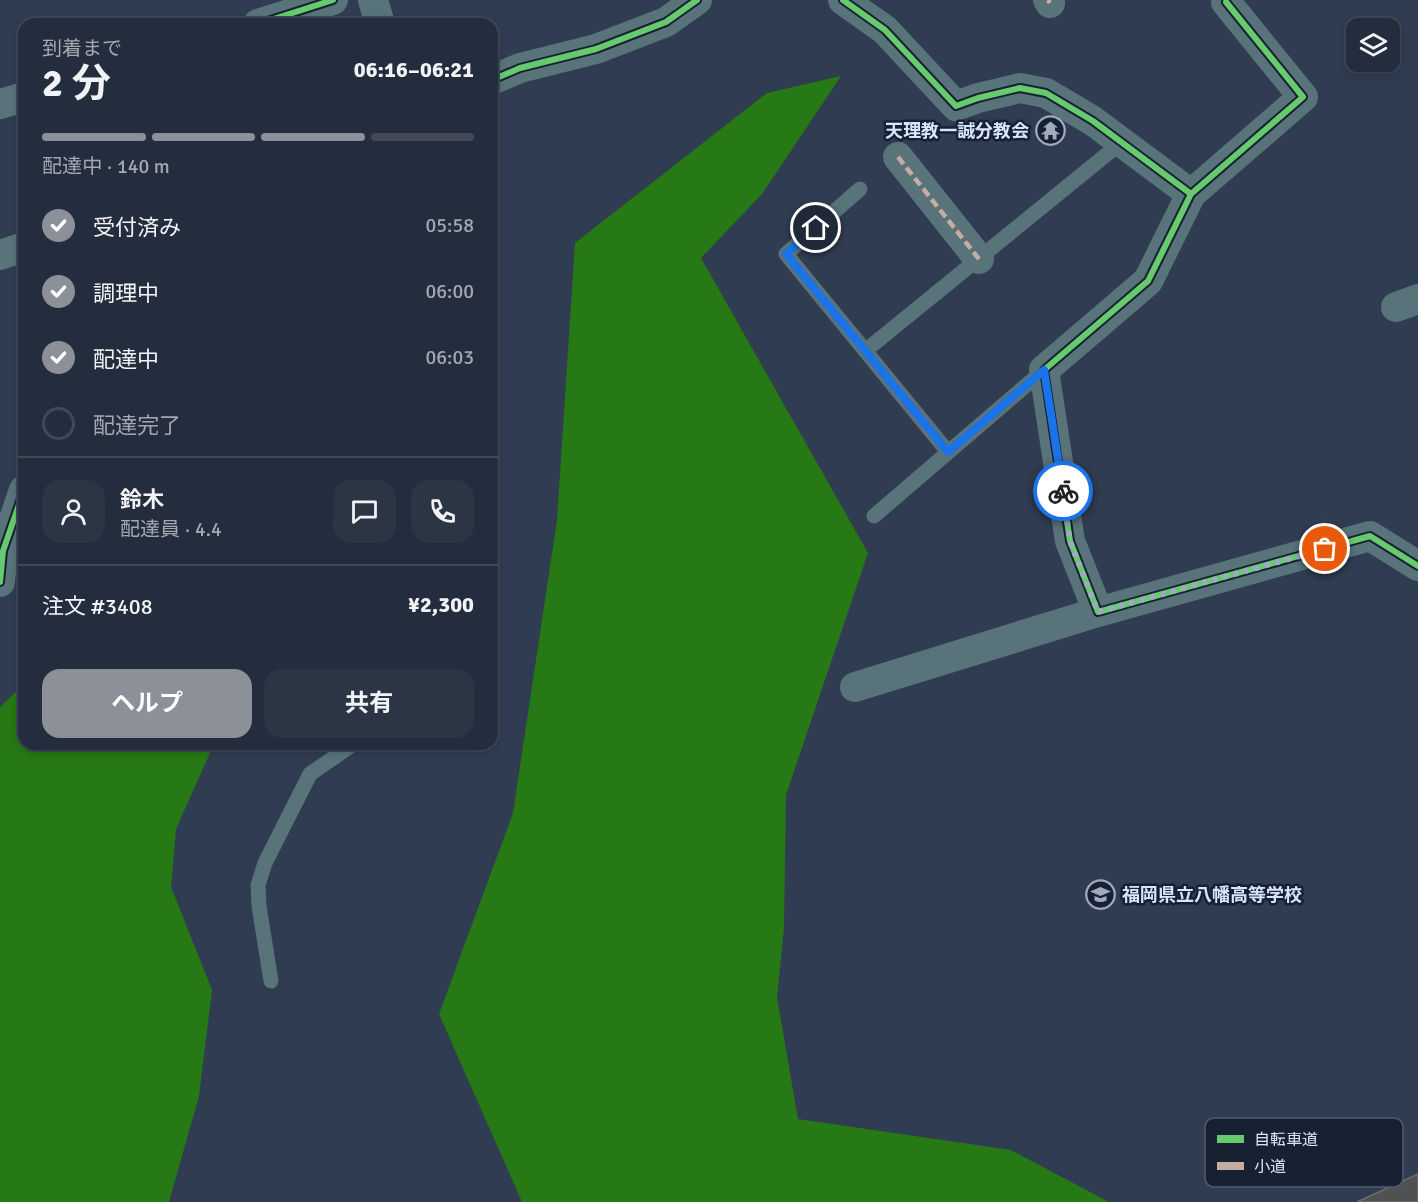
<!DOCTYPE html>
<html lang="ja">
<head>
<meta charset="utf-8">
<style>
  :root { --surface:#242d3d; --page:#2c3544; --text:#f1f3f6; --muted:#a3a8b0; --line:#414957; --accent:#8c9099 }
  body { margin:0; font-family:Signika,"Noto Sans JP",sans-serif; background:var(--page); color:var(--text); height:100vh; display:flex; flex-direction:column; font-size:22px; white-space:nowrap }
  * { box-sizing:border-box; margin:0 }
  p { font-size:20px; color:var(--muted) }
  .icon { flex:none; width:33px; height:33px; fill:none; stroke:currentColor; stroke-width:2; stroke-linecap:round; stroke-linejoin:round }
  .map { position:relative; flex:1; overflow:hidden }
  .details { position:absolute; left:18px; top:18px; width:480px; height:732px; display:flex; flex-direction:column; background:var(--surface); border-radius:18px; box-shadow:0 3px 9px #0003,0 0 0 2px var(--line) }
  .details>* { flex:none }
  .buttons { position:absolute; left:1346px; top:18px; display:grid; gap:12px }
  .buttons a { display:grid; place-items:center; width:54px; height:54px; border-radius:12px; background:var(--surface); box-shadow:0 3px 9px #0003,0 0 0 2px var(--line); font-size:30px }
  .pin { position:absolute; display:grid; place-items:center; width:51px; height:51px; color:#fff; margin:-26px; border:3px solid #fff; border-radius:50%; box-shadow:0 2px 6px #0007 }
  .courier { position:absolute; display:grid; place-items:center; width:60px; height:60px; margin:-30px; border:4px solid #1a73e8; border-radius:50%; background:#fff; color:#222; box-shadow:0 2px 8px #0007 }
  .summary em { font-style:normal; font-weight:700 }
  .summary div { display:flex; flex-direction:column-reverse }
  .summary { display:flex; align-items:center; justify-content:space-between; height:102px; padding:0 24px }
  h1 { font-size:39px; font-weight:700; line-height:45px }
  .bar { display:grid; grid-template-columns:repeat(4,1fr); gap:9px 6px; align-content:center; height:72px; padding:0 24px }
  .bar i { height:8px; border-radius:4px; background:var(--line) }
  .bar .on { background:var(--accent) }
  .bar p { grid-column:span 4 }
  .line { display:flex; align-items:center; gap:15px; padding:0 24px; border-top:2px solid var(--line) }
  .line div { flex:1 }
  .round { display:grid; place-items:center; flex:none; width:63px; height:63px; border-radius:18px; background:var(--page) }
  ol { padding:0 24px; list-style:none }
  li { display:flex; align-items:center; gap:18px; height:66px }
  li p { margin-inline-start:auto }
  li .icon { padding:6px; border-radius:50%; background:var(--accent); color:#fff; stroke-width:4 }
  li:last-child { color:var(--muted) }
  li i { width:33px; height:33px; border:3px solid var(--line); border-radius:50% }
  .cta { display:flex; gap:12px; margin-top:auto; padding:12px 24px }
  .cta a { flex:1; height:69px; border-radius:18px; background:var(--accent); color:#fff; font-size:24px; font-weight:700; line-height:69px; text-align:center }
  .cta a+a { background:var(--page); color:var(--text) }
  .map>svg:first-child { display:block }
  .forest { fill:#267914 }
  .building { fill:#4f5153; stroke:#6e6e6e; stroke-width:1.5 }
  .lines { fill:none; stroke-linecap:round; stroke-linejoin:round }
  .path { stroke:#60737c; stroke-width:4; stroke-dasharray:3 3; stroke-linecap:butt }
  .lane { stroke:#587379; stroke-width:15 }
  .street { stroke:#587379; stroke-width:30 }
  .quiet { stroke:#c7aca2; stroke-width:4.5; stroke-dasharray:9 4.5; stroke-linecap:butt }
  .cycleway-casing { stroke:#172132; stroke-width:10 }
  .cycleway { stroke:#67ca6e; stroke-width:6 }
  .done { stroke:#9daac0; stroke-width:6; stroke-dasharray:0 10.8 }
  .route { stroke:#1a73e8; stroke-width:8 }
  .labels { text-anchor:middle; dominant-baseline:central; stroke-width:5; stroke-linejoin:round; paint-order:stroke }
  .poi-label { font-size:18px; font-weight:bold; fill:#d7e5fc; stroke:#172132; text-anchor:end }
  .key { fill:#172132; stroke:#515c6f; stroke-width:1.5 }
  .key-label { font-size:16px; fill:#d7e5fc }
</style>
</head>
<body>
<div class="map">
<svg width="1418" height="1202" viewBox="0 0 1418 1202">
  <rect width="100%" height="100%" fill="#303c51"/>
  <path class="forest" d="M841,76l-79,118 -61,64 167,295 -82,242 -2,133 -7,69 21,122 213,31 98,52h-587l-83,-188 74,-201 44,-293 18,-277 192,-150z
    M24,684v60h190l-38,85 -5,58 41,103 -13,106 -30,106h-169v-495z"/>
  <path class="building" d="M1418,1174v28h-61z"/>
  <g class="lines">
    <path class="path" d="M917,140l19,-17"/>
    <path class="lane" d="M860,189l-74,65 162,198
      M865,351l257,-209
      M874,516l170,-146
      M271,981l-12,-75 -1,-21 7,-22 45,-89 39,-27v-3"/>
    <path class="street" d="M373,0l7,24
      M843,0l42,30 71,76 22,-8 42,-10 26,5 47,28 98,73
      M1048,0l2,3
      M1226,2l77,95 -112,97 -43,87 -104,89 26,171 28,71 272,-76 48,30
      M258,24l75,-24
      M492,80l28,-12 76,-19 70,-27 31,-22
      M0,104l24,-7
      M898,157l81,102
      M0,255l24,-8
      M1396,307l22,-8
      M0,582l3,-31 21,-61
      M855,687l243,-75"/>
    <path class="quiet" d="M1048,0l2,3
      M898,157l81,102"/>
    <defs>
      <path id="cycleway" d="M843,0l42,30 71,76 22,-8 42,-10 26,5 47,28 98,73
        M1226,2l77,95 -112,97 -43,87 -104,89 26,171 28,71 272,-76 48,30
        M258,24l75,-24
        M492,80l28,-12 76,-19 70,-27 31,-22
        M0,582l3,-31 21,-61"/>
    </defs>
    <use href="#cycleway" class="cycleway-casing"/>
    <use href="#cycleway" class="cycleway"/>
  </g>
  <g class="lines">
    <path class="done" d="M1063,491l7,50 28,71 227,-63"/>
    <path class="route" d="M816,228l-30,26 162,198 96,-82 19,121"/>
  </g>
  <defs>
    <symbol id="temple-ring" viewBox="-11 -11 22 22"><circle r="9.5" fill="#172132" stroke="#9daac0" stroke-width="1.5"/><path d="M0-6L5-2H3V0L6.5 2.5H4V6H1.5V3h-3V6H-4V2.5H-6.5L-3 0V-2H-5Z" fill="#9daac0"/></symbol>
    <symbol id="school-ring" viewBox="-11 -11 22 22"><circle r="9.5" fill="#172132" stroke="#9daac0" stroke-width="1.5"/><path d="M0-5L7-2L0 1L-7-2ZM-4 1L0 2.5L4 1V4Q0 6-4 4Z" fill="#9daac0"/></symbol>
  </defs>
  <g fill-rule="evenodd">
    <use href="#temple-ring" x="1034" y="114" width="33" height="33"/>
    <use href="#school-ring" x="1084" y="878" width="33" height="33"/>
  </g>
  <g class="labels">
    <g class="poi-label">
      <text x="1029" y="131">天理教一誠分教会</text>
      <text x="1122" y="895" text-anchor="start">福岡県立八幡高等学校</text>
    </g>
  </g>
  <rect x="1205" y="1118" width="198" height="69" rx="9" class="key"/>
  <rect x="1217" y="1135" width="27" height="8" fill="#67ca6e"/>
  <rect x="1217" y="1162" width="27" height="8" fill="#c7aca2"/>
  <g class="key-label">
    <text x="1254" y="1145">自転車道</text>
    <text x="1254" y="1172">小道</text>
  </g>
</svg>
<div class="buttons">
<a><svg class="icon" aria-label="layers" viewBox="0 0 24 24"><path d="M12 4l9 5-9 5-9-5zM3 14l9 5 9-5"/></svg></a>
</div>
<div class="pin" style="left:1325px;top:549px;background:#ea580c"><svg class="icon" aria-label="bag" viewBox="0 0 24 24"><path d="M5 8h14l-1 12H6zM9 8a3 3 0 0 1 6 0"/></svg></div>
<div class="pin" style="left:816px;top:228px;background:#1f2937"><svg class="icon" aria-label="home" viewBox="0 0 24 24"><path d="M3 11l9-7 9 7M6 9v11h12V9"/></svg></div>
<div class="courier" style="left:1063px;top:491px"><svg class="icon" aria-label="bike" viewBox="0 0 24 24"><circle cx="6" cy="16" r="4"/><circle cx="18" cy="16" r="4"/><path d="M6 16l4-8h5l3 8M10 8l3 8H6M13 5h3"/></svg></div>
<section class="details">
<div class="summary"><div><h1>2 分</h1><p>到着まで</p></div><em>06:16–06:21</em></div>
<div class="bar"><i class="on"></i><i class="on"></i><i class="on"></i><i></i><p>配達中 · 140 m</p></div>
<ol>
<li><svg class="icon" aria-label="check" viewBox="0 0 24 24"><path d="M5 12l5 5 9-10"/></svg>受付済み<p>05:58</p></li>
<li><svg class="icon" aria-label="check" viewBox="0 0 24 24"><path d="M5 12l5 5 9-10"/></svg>調理中<p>06:00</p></li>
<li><svg class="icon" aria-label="check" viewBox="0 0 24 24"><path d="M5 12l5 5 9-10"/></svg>配達中<p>06:03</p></li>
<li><i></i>配達完了</li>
</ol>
<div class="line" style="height:108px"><a class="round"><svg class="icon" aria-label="person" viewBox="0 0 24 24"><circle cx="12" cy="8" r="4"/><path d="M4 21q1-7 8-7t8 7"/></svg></a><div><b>鈴木</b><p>配達員 · 4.4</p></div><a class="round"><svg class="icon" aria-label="chat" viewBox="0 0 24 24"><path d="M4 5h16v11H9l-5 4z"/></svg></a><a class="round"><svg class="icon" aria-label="phone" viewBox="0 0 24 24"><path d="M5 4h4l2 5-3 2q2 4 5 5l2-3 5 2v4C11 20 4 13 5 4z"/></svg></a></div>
<div class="line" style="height:78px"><div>注文 #3408</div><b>¥2,300</b></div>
<div class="cta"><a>ヘルプ</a><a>共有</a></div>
</section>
</div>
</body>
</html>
